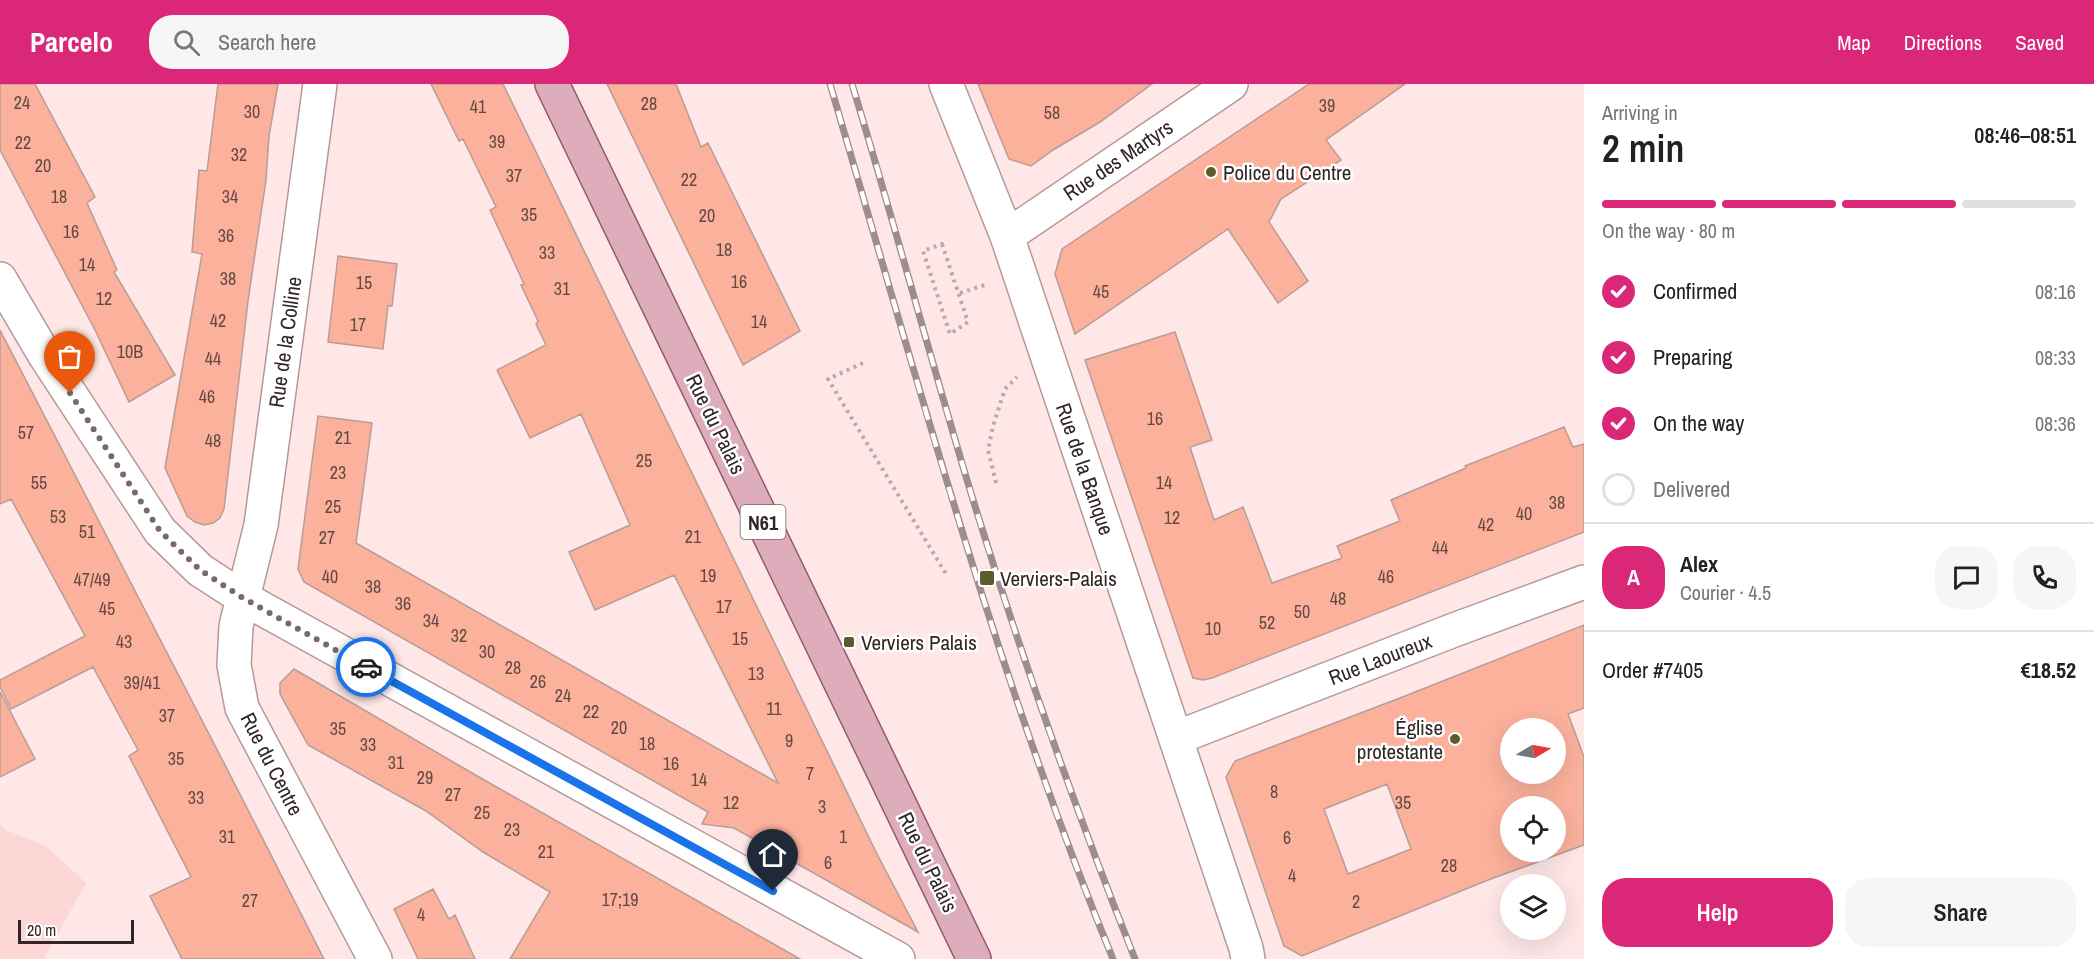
<!DOCTYPE html>
<html lang="en">
<head>
<meta charset="utf-8">
<style>
  :root { --surface:#fff; --page:#f6f6f6; --text:#222; --muted:#767676; --line:#e0e0e0; --accent:#db2777 }
  body { margin:0; font-family:"Archivo Narrow",sans-serif; background:var(--page); color:var(--text); height:100vh; display:flex; flex-direction:column; font-size:22px; white-space:nowrap }
  * { box-sizing:border-box; margin:0 }
  p { font-size:20px; color:var(--muted) }
  .icon { flex:none; width:33px; height:33px; fill:none; stroke:currentColor; stroke-width:2; stroke-linecap:round; stroke-linejoin:round }
  .map { position:relative; flex:1; overflow:hidden }
  .panel { display:flex; flex-direction:column; background:var(--surface); width:510px }
  .panel>* { flex:none }
  .needle { width:39px; rotate:80deg }
  .buttons { position:absolute; left:1500px; top:634px; display:grid; gap:12px }
  .buttons a { display:grid; place-items:center; width:66px; height:66px; border-radius:50%; background:var(--surface); box-shadow:0 6px 24px #0002; font-size:30px }
  .scale { position:absolute; left:18px; bottom:15px; width:116px; box-sizing:border-box; padding-left:6px; border:3px solid #312626; border-top:0; font-size:16px; line-height:21px; white-space:nowrap; color:#312626; -webkit-text-stroke:4px #fff; paint-order:stroke }
  .pin { position:absolute; display:grid; place-items:center; width:51px; height:51px; color:#fff; margin:-62px -26px; border-radius:50% 50% 50% 0; rotate:-45deg; box-shadow:0 0 6px #0007 }
  .pin .icon { rotate:45deg }
  .courier { position:absolute; display:grid; place-items:center; width:60px; height:60px; margin:-30px; border:4px solid #1a73e8; border-radius:50%; background:#fff; color:#222; box-shadow:0 2px 8px #0007 }
  .headline em { font-style:normal; font-weight:600 }
  .headline div { display:flex; flex-direction:column-reverse }
  .headline { display:flex; align-items:center; justify-content:space-between; height:102px; padding:0 18px }
  h1 { font-size:39px; font-weight:600; line-height:45px }
  .bar { display:grid; grid-template-columns:repeat(4,1fr); gap:9px 6px; align-content:center; height:72px; padding:0 18px }
  .bar i { height:8px; border-radius:4px; background:var(--line) }
  .bar .current { background:var(--accent) }
  .bar p { grid-column:span 4 }
  .line { display:flex; align-items:center; gap:15px; padding:0 18px; border-top:2px solid var(--line) }
  .line div { flex:1 }
  .round { display:grid; place-items:center; flex:none; width:63px; height:63px; border-radius:24px; background:var(--page) }
  ol { padding:0 18px; list-style:none }
  li { display:flex; align-items:center; gap:18px; height:66px }
  li p { margin-inline-start:auto }
  li .icon { padding:6px; border-radius:50%; background:var(--accent); color:#fff; stroke-width:4 }
  li:last-child { color:var(--muted) }
  li i { width:33px; height:33px; border:3px solid var(--line); border-radius:50% }
  .button { display:flex; gap:12px; margin-top:auto; padding:12px 18px }
  .button a { flex:1; height:69px; border-radius:24px; background:var(--accent); color:#fff; font-size:24px; font-weight:600; line-height:69px; text-align:center }
  .button a+a { background:var(--page); color:var(--text) }
  header { display:flex; align-items:center; gap:36px; box-sizing:border-box; height:84px; padding:0 30px; background:var(--accent); color:#fff }
  header strong { font-size:28px }
  nav { display:flex; gap:33px; margin-inline-start:auto; font-size:21px }
  .search { width:420px; height:54px; background:var(--page); display:flex; align-items:center; gap:15px; box-sizing:border-box; padding:0 21px; border-radius:24px; color:var(--muted); font-size:22px }
  main { display:flex; flex:1; min-height:0 }
  .map>svg:first-child { display:block }
  .built { fill:#fdd6d6 }
  .building { fill:#fbb19c; stroke:#b79d96; stroke-width:1.5; fill-rule:evenodd }
  .lines { fill:none; stroke-linecap:round; stroke-linejoin:round }
  .minor-casing { stroke:#b59999; stroke-width:36 }
  .major-casing { stroke:#925a6b; stroke-width:36 }
  .path { stroke:#bca8a8; stroke-width:4; stroke-dasharray:3 4.5; stroke-linecap:butt }
  .minor { stroke:#fff; stroke-width:33 }
  .major { stroke:#ddadbc; stroke-width:33 }
  .rail-casing { stroke:#9f8d8d; stroke-width:7 }
  .rail { stroke:#fff; stroke-width:4.5; stroke-dasharray:14; stroke-linecap:butt }
  .done { stroke:#796a6a; stroke-width:6; stroke-dasharray:0 10.8 }
  .route { stroke:#1a73e8; stroke-width:8 }
  .poi-dot { fill:#5a5c2a; stroke:#fff; stroke-width:2 }
  .labels { text-anchor:middle; dominant-baseline:central; stroke-width:5; stroke-linejoin:round; paint-order:stroke }
  .number-label { font-size:18px; fill:#644944 }
  .shield { fill:#fff; stroke:#6f6767; stroke-width:1.5 }
  .shield-label { font-size:20px; font-weight:bold; fill:#312626 }
  .street-label { font-size:21px; fill:#312626; stroke:#fff }
  .poi-label { font-size:21px; fill:#312626; stroke:#fff; text-anchor:start }
</style>
</head>
<body>
<header>
<strong>Parcelo</strong>
<div class="search"><svg class="icon" aria-label="search" viewBox="0 0 24 24"><circle cx="10" cy="10" r="6"/><path d="M15 15l6 6"/></svg>Search here</div>
<nav><a>Map</a><a>Directions</a><a>Saved</a></nav>
</header>
<main>
<div class="map">
<svg width="1584" height="875" viewBox="0 0 1584 875">
  <rect width="100%" height="100%" fill="#ffe7e7"/>
  <path class="built" d="M0,740l6,6 40,16 40,37 -42,76h-44z"/>
  <path class="building" d="M0,0h35l60,113 -8,6 30,67 -3,2 61,103 -46,27 -35,-74 -94,-178z
    M218,0h60l-9,52 -3,44 -18,121 -24,208 -4,9 -7,5 -9,2 -9,-3 -8,-6 -22,-48 37,-214 -10,-2 7,-82 8,1z
    M431,0h72l373,768 42,80 -184,-104 -32,-4 6,-12 -404,-230 -6,-13 20,-153 54,7 -16,120 422,240 -104,-208 -79,35 -26,-58 61,-27 -49,-111 -51,24 -33,-68 49,-25 -10,-21 2,-3 -17,-36 3,-1 -34,-74 6,-3 -33,-68 -4,2z
    M607,0h69l25,63 7,-4 92,188 -57,34z
    M978,0h174l-52,38 -47,28 -22,16 -22,-7z
    M1309,0h96l-79,56 15,20 -60,39 -12,23 39,59 -30,22 -50,-74 -153,105 -20,-60 7,-25z
    M338,172l59,8 -5,42h-4l-5,43 -55,-7z
    M0,246l223,431 101,198h-142l-32,-63 41,-19 -62,-121 9,-6 -45,-83 -82,42 -11,-22v-7l85,-44 -74,-137 -11,5z
    M1175,248l37,108 -22,7 24,73 29,-13 29,76 70,-25 -5,-12 63,-25 -9,-21 75,-32 -1,-2 99,-39 9,20 11,-3v88l-372,146 -9,2 -10,-2 -108,-318z
    M1584,541v83l-16,6 16,43v88l-96,35 -186,76 -18,-10 -58,-169 9,-16 165,-63zM1510,645h46v45h-46zM1387,700l24,65 -63,25 -24,-65zM1510,723h46v45h-46z
    M294,585l178,104 328,186h-290l40,-67 -67,-40 -57,-41 -118,-66 -28,-51v-11z
    M0,608l35,67 -35,18z
    M433,805l16,30 6,-4 20,44h-57l-24,-50z"/>
  <g class="lines">
    <defs>
      <path id="minor" d="M320,0l-59,441 -25,101 -2,39 8,43 133,251
        M946,0l61,152 239,712 2,11
        M1007,152l224,-152
        M0,195l44,75 116,177 40,39 43,28 74,41 581,320
        M1176,654l278,-108 130,-48"/>
      <path id="major" d="M552,0l422,875"/>
    </defs>
    <use href="#minor" class="minor-casing"/>
    <use href="#major" class="major-casing"/>
    <path class="path" d="M942,160l26,78 -18,12 -27,-83z
      M960,209l25,-8
      M863,279l-35,16 118,195
      M996,399l-8,-33 5,-24 12,-37 12,-12"/>
    <use href="#minor" class="minor"/>
    <use href="#major" class="major"/>
    <defs>
      <path id="rail" d="M830,0c87,294 166,591 283,875
        M852,0c39,128 74,258 112,386 50,166 107,328 171,489"/>
    </defs>
    <use href="#rail" class="rail-casing"/>
    <use href="#rail" class="rail"/>
  </g>
  <g class="lines">
    <path class="done" d="M70,309l90,138 40,39 43,28 123,69"/>
    <path class="route" d="M366,583l407,224"/>
  </g>
  <g class="poi-dot">
    <circle cx="1211" cy="88" r="6"/>
    <rect x="979" y="486" width="16" height="16" rx="3"/>
    <rect x="843" y="552" width="12" height="12" rx="3"/>
    <circle cx="1455" cy="655" r="6"/>
  </g>
  <g class="labels">
    <g class="number-label">
      <text x="22" y="18">24</text>
      <text x="649" y="19">28</text>
      <text x="1327" y="21">39</text>
      <text x="478" y="22">41</text>
      <text x="252" y="27">30</text>
      <text x="1052" y="28">58</text>
      <text x="497" y="57">39</text>
      <text x="23" y="58">22</text>
      <text x="239" y="70">32</text>
      <text x="43" y="81">20</text>
      <text x="514" y="91">37</text>
      <text x="689" y="95">22</text>
      <text x="59" y="112">18</text>
      <text x="230" y="112">34</text>
      <text x="529" y="130">35</text>
      <text x="707" y="131">20</text>
      <text x="71" y="147">16</text>
      <text x="226" y="151">36</text>
      <text x="724" y="165">18</text>
      <text x="547" y="168">33</text>
      <text x="87" y="180">14</text>
      <text x="228" y="194">38</text>
      <text x="739" y="197">16</text>
      <text x="364" y="198">15</text>
      <text x="562" y="204">31</text>
      <text x="1101" y="207">45</text>
      <text x="104" y="214">12</text>
      <text x="218" y="236">42</text>
      <text x="759" y="237">14</text>
      <text x="358" y="240">17</text>
      <text x="130" y="267">10B</text>
      <text x="213" y="274">44</text>
      <text x="207" y="312">46</text>
      <text x="1155" y="334">16</text>
      <text x="26" y="348">57</text>
      <text x="343" y="353">21</text>
      <text x="213" y="356">48</text>
      <text x="644" y="376">25</text>
      <text x="338" y="388">23</text>
      <text x="39" y="398">55</text>
      <text x="1164" y="398">14</text>
      <text x="1557" y="418">38</text>
      <text x="333" y="422">25</text>
      <text x="1524" y="429">40</text>
      <text x="58" y="432">53</text>
      <text x="1172" y="433">12</text>
      <text x="1486" y="440">42</text>
      <text x="87" y="447">51</text>
      <text x="693" y="452">21</text>
      <text x="327" y="453">27</text>
      <text x="1440" y="463">44</text>
      <text x="708" y="491">19</text>
      <text x="330" y="492">40</text>
      <text x="1386" y="492">46</text>
      <text x="92" y="495">47/49</text>
      <text x="373" y="502">38</text>
      <text x="1338" y="514">48</text>
      <text x="403" y="519">36</text>
      <text x="724" y="522">17</text>
      <text x="107" y="524">45</text>
      <text x="1302" y="527">50</text>
      <text x="431" y="536">34</text>
      <text x="1267" y="538">52</text>
      <text x="1213" y="544">10</text>
      <text x="459" y="551">32</text>
      <text x="740" y="554">15</text>
      <text x="124" y="557">43</text>
      <text x="487" y="567">30</text>
      <text x="513" y="583">28</text>
      <text x="756" y="589">13</text>
      <text x="538" y="597">26</text>
      <text x="142" y="598">39/41</text>
      <text x="563" y="611">24</text>
      <text x="774" y="624">11</text>
      <text x="591" y="627">22</text>
      <text x="167" y="631">37</text>
      <text x="619" y="643">20</text>
      <text x="338" y="644">35</text>
      <text x="789" y="656">9</text>
      <text x="647" y="659">18</text>
      <text x="368" y="660">33</text>
      <text x="176" y="674">35</text>
      <text x="396" y="678">31</text>
      <text x="671" y="679">16</text>
      <text x="810" y="689">7</text>
      <text x="425" y="693">29</text>
      <text x="699" y="695">14</text>
      <text x="1274" y="707">8</text>
      <text x="453" y="710">27</text>
      <text x="196" y="713">33</text>
      <text x="731" y="718">12</text>
      <text x="1403" y="718">35</text>
      <text x="822" y="722">3</text>
      <text x="482" y="728">25</text>
      <text x="512" y="745">23</text>
      <text x="227" y="752">31</text>
      <text x="843" y="752">1</text>
      <text x="1287" y="753">6</text>
      <text x="546" y="767">21</text>
      <text x="828" y="778">6</text>
      <text x="1449" y="781">28</text>
      <text x="1292" y="791">4</text>
      <text x="620" y="815">17;19</text>
      <text x="250" y="816">27</text>
      <text x="1356" y="817">2</text>
      <text x="421" y="830">4</text>
    </g>
    <rect class="shield" x="740.5" y="421" width="45" height="34" rx="4.5"/>
    <g class="shield-label">
      <text x="763" y="438">N61</text>
    </g>
    <g class="street-label">
      <text transform="translate(1118 76) rotate(-34)">Rue des Martyrs</text>
      <text transform="translate(285 258) rotate(-82)">Rue de la Colline</text>
      <text transform="translate(716 340) rotate(64)">Rue du Palais</text>
      <text transform="translate(1085 385) rotate(71)">Rue de la Banque</text>
      <text transform="translate(1380 575) rotate(-21)">Rue Laoureux</text>
      <text transform="translate(272 680) rotate(63)">Rue du Centre</text>
      <text transform="translate(928 778) rotate(64)">Rue du Palais</text>
    </g>
    <g class="poi-label">
      <text x="1223" y="88">Police du Centre</text>
      <text x="1000" y="494">Verviers-Palais</text>
      <text x="861" y="558">Verviers Palais</text>
      <text x="1443" y="643" text-anchor="end">Église<tspan x="1443" dy="24">protestante</tspan></text>
    </g>
  </g>
</svg>
<div class="buttons">
<a><svg class="needle" viewBox="-14 -14 28 28"><path d="M0-13l5 13h-10z" fill="#e53935"/><path d="M0 13l5-13h-10z" fill="#767676"/></svg></a>
<a><svg class="icon" aria-label="locate" viewBox="0 0 24 24"><circle cx="12" cy="12" r="6"/><path d="M12 2v4M12 18v4M2 12h4M18 12h4"/></svg></a>
<a><svg class="icon" aria-label="layers" viewBox="0 0 24 24"><path d="M12 4l9 5-9 5-9-5zM3 14l9 5 9-5"/></svg></a>
</div>
<div class="scale">20 m</div>
<div class="pin" style="left:70px;top:309px;background:#ea580c"><svg class="icon" aria-label="bag" viewBox="0 0 24 24"><path d="M5 8h14l-1 12H6zM9 8a3 3 0 0 1 6 0"/></svg></div>
<div class="pin" style="left:773px;top:807px;background:#1f2937"><svg class="icon" aria-label="home" viewBox="0 0 24 24"><path d="M3 11l9-7 9 7M6 9v11h12V9"/></svg></div>
<div class="courier" style="left:366px;top:583px"><svg class="icon" aria-label="car" viewBox="0 0 24 24"><path d="M5 17H2v-5l4-1 3-4h7l3 4 3 1v5h-3M9 17h6M6 11h13"/><circle cx="7" cy="17" r="2"/><circle cx="17" cy="17" r="2"/></svg></div>
</div>
<section class="panel">
<div class="headline"><div><h1>2 min</h1><p>Arriving in</p></div><em>08:46–08:51</em></div>
<div class="bar"><i class="current"></i><i class="current"></i><i class="current"></i><i></i><p>On the way · 80 m</p></div>
<ol>
<li><svg class="icon" aria-label="check" viewBox="0 0 24 24"><path d="M5 12l5 5 9-10"/></svg>Confirmed<p>08:16</p></li>
<li><svg class="icon" aria-label="check" viewBox="0 0 24 24"><path d="M5 12l5 5 9-10"/></svg>Preparing<p>08:33</p></li>
<li><svg class="icon" aria-label="check" viewBox="0 0 24 24"><path d="M5 12l5 5 9-10"/></svg>On the way<p>08:36</p></li>
<li><i></i>Delivered</li>
</ol>
<div class="line" style="height:108px"><b class="round" style="background:var(--accent);color:#fff">A</b><div><b>Alex</b><p>Courier · 4.5</p></div><a class="round"><svg class="icon" aria-label="chat" viewBox="0 0 24 24"><path d="M4 5h16v11H9l-5 4z"/></svg></a><a class="round"><svg class="icon" aria-label="phone" viewBox="0 0 24 24"><path d="M5 4h4l2 5-3 2q2 4 5 5l2-3 5 2v4C11 20 4 13 5 4z"/></svg></a></div>
<div class="line" style="height:78px"><div>Order #7405</div><b>€18.52</b></div>
<div class="button"><a>Help</a><a>Share</a></div>
</section>
</main>
</body>
</html>
